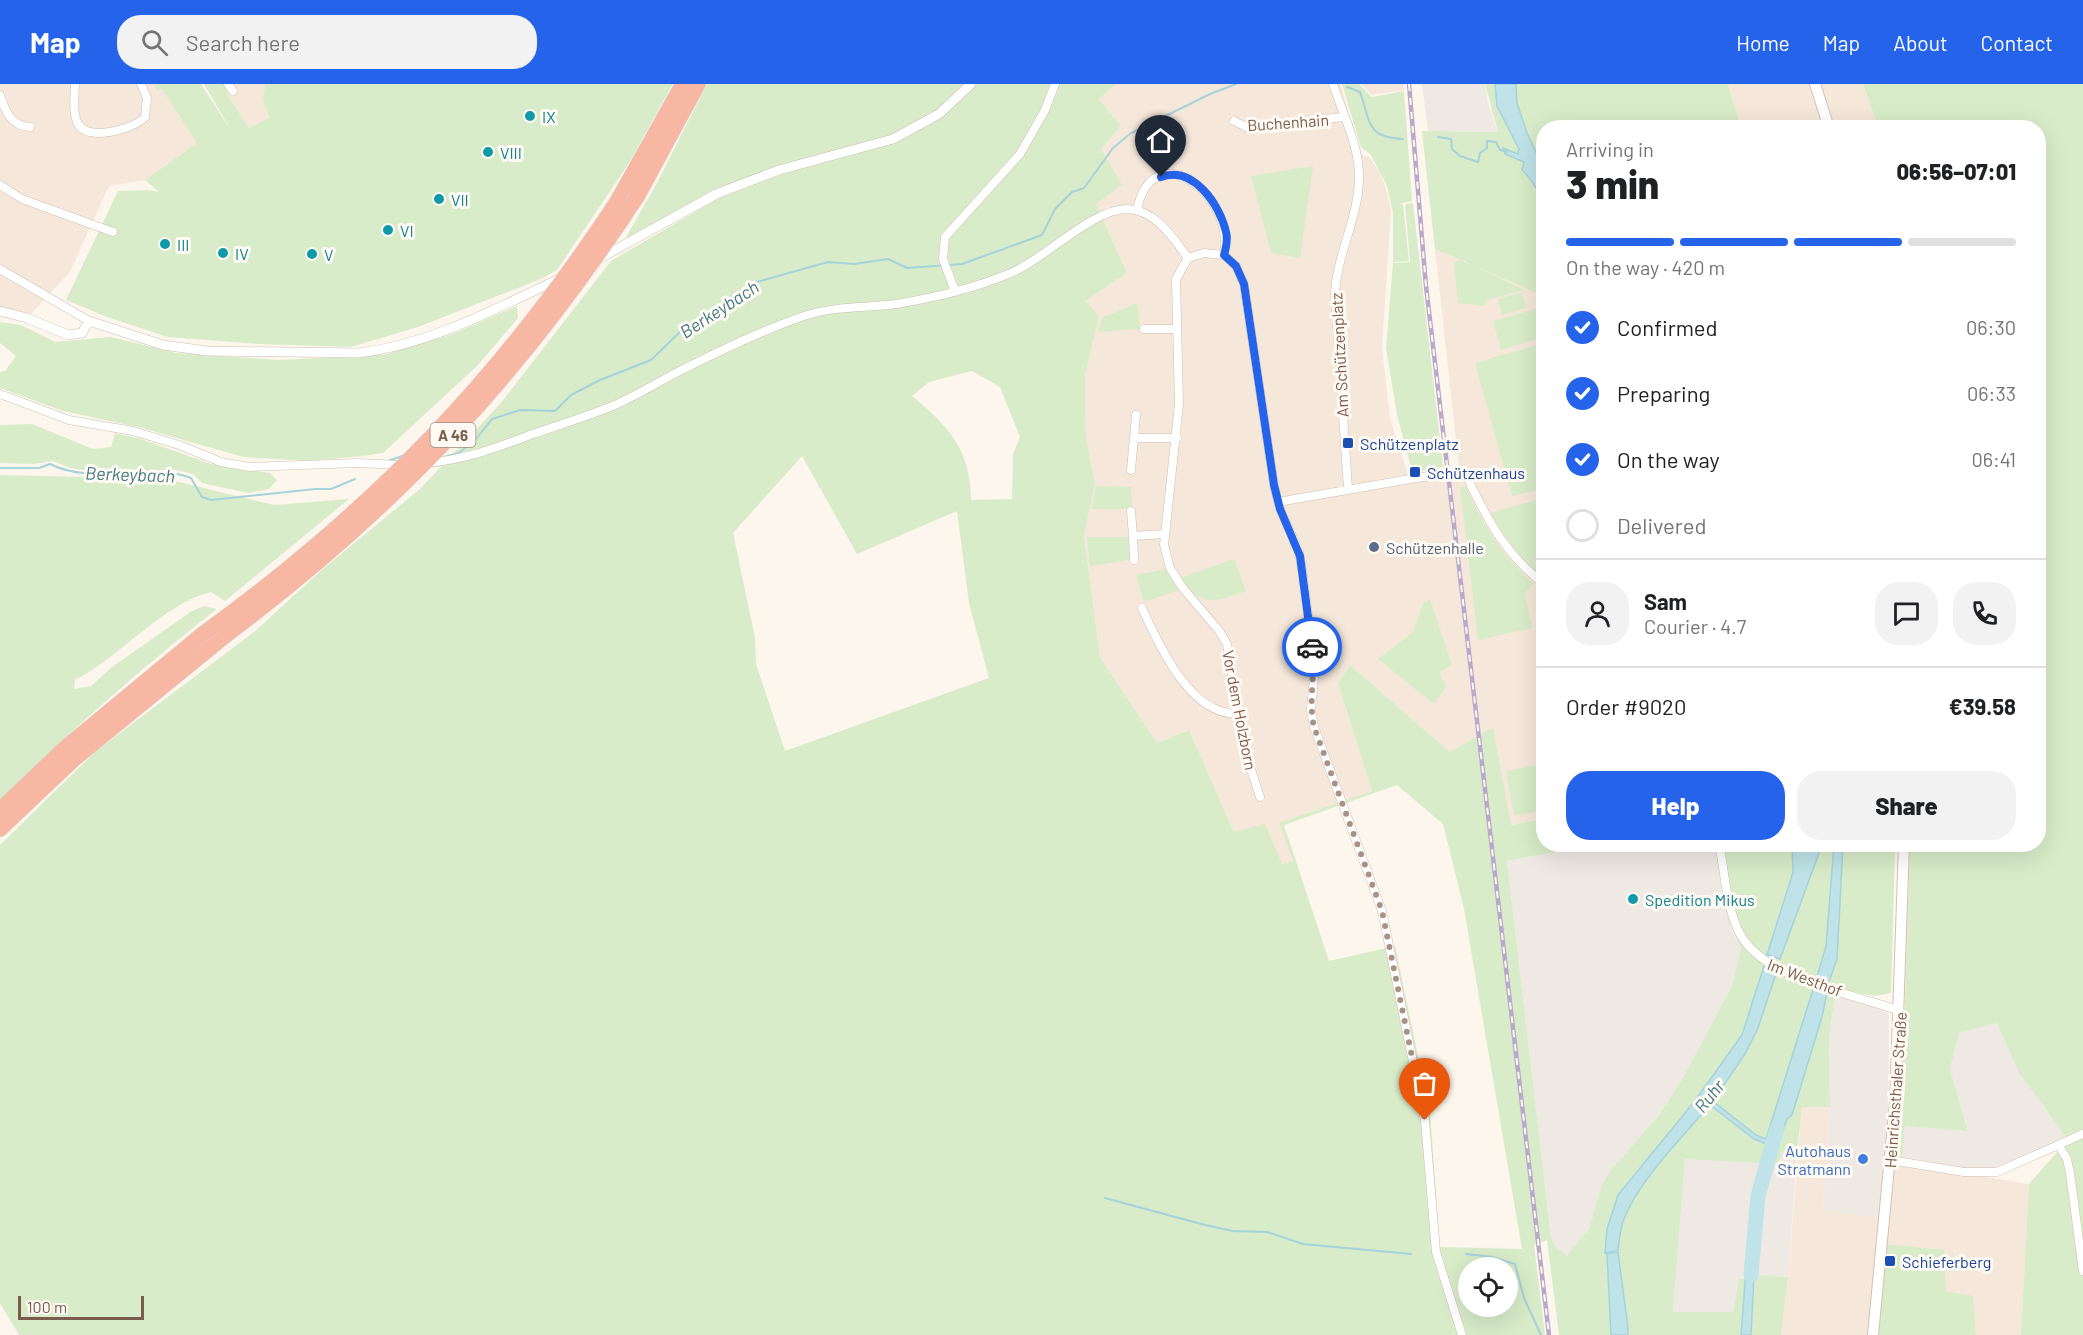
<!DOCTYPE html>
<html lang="en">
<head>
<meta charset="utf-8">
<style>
  :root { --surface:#fff; --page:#f2f2f2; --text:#202124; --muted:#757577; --line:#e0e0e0; --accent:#2563eb }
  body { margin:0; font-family:Barlow,sans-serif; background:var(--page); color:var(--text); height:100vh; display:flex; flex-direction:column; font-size:22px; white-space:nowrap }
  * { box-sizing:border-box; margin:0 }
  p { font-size:20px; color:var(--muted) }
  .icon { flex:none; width:33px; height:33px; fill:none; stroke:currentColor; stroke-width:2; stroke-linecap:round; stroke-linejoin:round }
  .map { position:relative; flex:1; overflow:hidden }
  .drawer { position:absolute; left:1536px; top:36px; width:510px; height:732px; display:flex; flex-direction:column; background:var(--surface); border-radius:24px; box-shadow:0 6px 24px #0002 }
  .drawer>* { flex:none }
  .tools { position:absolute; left:1458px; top:1173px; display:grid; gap:12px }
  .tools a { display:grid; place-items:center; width:60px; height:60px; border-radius:50%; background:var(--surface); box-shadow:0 6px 24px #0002; font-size:30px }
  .scale { position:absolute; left:18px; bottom:15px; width:126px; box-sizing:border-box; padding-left:6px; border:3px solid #7a5c4d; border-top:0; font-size:16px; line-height:21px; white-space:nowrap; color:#7a5c4d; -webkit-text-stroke:4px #fffaf3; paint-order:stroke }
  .pin { position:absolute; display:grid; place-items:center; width:51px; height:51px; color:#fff; margin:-62px -26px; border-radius:50% 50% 50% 0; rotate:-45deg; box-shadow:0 0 6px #0007 }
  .pin .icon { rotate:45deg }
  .courier { position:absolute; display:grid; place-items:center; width:60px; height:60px; margin:-30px; border:4px solid #2563eb; border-radius:50%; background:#fff; color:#222; box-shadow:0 2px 8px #0007 }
  .overview em { font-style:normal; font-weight:800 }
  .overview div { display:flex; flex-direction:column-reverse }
  .overview { display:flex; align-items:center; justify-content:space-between; height:102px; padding:0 30px }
  h1 { font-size:39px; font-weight:800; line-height:45px }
  .bar { display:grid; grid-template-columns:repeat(4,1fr); gap:9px 6px; align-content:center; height:72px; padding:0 30px }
  .bar i { height:8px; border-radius:4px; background:var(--line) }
  .bar .current { background:var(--accent) }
  .bar p { grid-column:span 4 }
  .line { display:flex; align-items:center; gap:15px; padding:0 30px; border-top:2px solid var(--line) }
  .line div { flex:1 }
  .round { display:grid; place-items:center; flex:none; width:63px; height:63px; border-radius:24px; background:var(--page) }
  ol { padding:0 30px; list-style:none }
  li { display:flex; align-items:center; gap:18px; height:66px }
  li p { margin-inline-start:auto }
  li .icon { padding:6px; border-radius:50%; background:var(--accent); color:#fff; stroke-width:4 }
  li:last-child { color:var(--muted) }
  li i { width:33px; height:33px; border:3px solid var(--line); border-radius:50% }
  .cta { display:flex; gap:12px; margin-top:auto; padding:12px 30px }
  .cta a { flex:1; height:69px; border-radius:24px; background:var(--accent); color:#fff; font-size:24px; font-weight:800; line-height:69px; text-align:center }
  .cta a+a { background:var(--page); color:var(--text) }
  header { display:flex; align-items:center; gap:36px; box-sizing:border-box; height:84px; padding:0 30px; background:var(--accent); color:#fff }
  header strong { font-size:28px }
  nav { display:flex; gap:33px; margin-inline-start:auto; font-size:21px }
  .search { width:420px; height:54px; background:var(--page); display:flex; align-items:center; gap:15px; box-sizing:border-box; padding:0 21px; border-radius:24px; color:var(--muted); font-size:22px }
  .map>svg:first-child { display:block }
  .residential { fill:#f5e8da }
  .industrial { fill:#efe9e4 }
  .green { fill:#d8ecc9; fill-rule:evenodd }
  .water { fill:#bfe3e8; stroke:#a5d3da; stroke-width:1.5 }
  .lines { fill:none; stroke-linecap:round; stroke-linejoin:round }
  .stream { stroke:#a5d3da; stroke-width:2 }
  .river { stroke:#bfe3e8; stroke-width:15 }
  .minor-casing { stroke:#d1beb0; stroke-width:9 }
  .tertiary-casing { stroke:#d1beb0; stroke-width:10 }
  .secondary-casing { stroke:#d6c0b0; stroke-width:12 }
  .motorway-casing { stroke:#dad1cd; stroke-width:16 }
  .minor { stroke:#fff; stroke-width:8 }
  .tertiary { stroke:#fff; stroke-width:9 }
  .secondary { stroke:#fff; stroke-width:10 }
  .motorway { stroke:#f7b7a3; stroke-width:15 }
  .rail-casing { stroke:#b9a8c9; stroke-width:4.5 }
  .rail { stroke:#fffaf3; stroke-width:2; stroke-dasharray:7; stroke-linecap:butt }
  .motorway-bridge-casing { stroke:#dad1cd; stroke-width:16; stroke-linecap:butt }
  .motorway-bridge { stroke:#f7b7a3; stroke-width:15 }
  .done { stroke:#a89285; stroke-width:6; stroke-dasharray:0 10.8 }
  .route { stroke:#2563eb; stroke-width:8 }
  .culture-dot { fill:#0f9aa8; stroke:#fffaf3; stroke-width:2 }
  .transit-dot { fill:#1a4fb4; stroke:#fffaf3; stroke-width:2 }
  .service-dot { fill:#5c6f8a; stroke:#fffaf3; stroke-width:2 }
  .shop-dot { fill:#3f7fe0; stroke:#fffaf3; stroke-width:2 }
  .labels { text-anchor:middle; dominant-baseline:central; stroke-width:6; stroke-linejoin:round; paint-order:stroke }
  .shield { fill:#fffaf3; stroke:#a28b7f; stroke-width:1.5 }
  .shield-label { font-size:15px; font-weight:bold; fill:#7a5c4d }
  .culture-label { font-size:16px; fill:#0d838f; stroke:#fffaf3; text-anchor:start }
  .street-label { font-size:16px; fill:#7a5c4d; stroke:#fffaf3 }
  .transit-label { font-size:16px; fill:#164399; stroke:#fffaf3; text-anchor:start }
  .service-label { font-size:16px; fill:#4e5e75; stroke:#fffaf3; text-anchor:start }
  .shop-label { font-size:16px; fill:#366cbe; stroke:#fffaf3; text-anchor:end }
  .water-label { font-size:18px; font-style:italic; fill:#437c86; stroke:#fffaf3 }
</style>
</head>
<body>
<header>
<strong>Map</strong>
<div class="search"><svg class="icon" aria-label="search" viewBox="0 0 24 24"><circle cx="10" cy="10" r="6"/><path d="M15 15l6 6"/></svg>Search here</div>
<nav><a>Home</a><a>Map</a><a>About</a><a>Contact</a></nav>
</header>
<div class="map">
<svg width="2083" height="1251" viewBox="0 0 2083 1251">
  <rect width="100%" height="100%" fill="#fdf6ec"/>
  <path class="residential" d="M0,0h154l3,8 5,-4 35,55 -52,37 -36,6 -39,86 -43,46 -27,-2z
    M226,0h39l-2,15 6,20 -20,9 -22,-34z
    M1116,0h224l22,71 7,2 10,14 6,14 6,26 -9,137 8,70 18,57 51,-7 -24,-219 108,47v202l-53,16 39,52 14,11v242l-32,6 -61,-73 -100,-87 -12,18 34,108 -92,32 13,38 -11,3 -48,-32 -45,-102 -32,13 -57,-86 -16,-121 11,-53 -9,-45 -1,-62 14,-60 -13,-15 41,-28 -31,-69 5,-55 20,-23 -22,-27z
    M1361,0h43v6l-32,5z
    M1728,0h135l15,43h-137z
    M1802,1023h28l-7,102 65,-48 141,23 -8,151h-45l-3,-39 -95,39h-97l7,-58z"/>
  <path class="industrial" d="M1422,0h63l3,19 10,29 -70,-1z
    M1593,761h121l17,84 10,19 -9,38 -51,95 -22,34 -49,56 -8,13 -13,45 -22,26 -12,-9 -4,-7 -44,-378z
    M1835,910l49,15 5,7 -1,145 -11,57 -54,-9 7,-102 -1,-68z
    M1997,938l22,51 49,67 -68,30h-35l-63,-10 3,-34 63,4 -18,-61 9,-36z
    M1780,1068l17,1 -9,124 -33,-1v-18l-8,-1 -1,21 -7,1 -5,33h-61l12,-154 94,6z"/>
  <path class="green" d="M154,0h47l31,48 -28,-48h22l1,10 22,34 20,-10 -6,-19 2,-15h408l-44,79 -72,107 -16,9 -123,48 -67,20 -92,-3 -91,-7 -61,-20 -41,-17 52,-109 30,-1 11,2 -14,-12 52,-37 -35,-54 -5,3z
    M707,0h409l-17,15 22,27 -20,23 21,36 -26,19 31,69 -41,28 13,15 -14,60 1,62 9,45 -11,53 16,121 57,86 32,-13 45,102 31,-8 17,40 11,-3 -14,-38 93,-32 -34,-108 12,-18 100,87 43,-25 18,98 32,-6 1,25 49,1 -86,16 44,377 4,8 12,9 22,-26 13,-45 8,-13 49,-56 22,-34 51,-95 9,-38 -13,-28 -14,-75h78l1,27 -26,83 13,4 42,-114h12l-8,101 -10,34 21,-21 6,-114 195,-1v-716l-160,-1 -15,-43h220v1251h-62l8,-151 39,-44 -49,-67 -22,-50 -38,10 -9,36 18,62 -63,-5 -3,34 -4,-3 7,-69 -3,-1 8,-240h-15l-4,146 -16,3 -33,-6 -7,4 -6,45 1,68h-28l-5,46 -16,-1 -2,12 -94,-5 -12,153h60l6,-33 7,-1 -5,57h-113l-10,-84 -11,4 4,80h-52l-12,-95 -13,5 11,90h-1526l-19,-32v-458l96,-94 158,-119 70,-64 97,-80 79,-84 111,-143 106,-62 63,-24 28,-8 -3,-8 -180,80 32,-56zM972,287l28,16 20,50 -7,17 -1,45 -41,1c0,-49 -22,-74 -59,-104l17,-14zM802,372l55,98 100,-43 12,92 20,75 -204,73 -29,-87 -1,-26 -22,-105zM1397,701l46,39 21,85 58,340 -82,-2 -10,-134 -35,-167 -66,15 -45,-136zM1468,1184h40v38h-40z
    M1342,0h17l13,13 32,-6 8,110 -14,3h5l6,57 -16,1v-49l-6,-27 -16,-31 -10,-8z
    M1485,0h10l2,22 30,26 -10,-29 -1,-19h212l13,43 -197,1 -1,168 -108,-47 -13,-118 76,1z
    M1313,82l-13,92 -29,-5 -20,-77z
    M1413,119l30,264 -21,4 -1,-6 -10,2 -14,-52 -11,-67 7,-85 17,-1 -5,-58z
    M1462,176l62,30 -37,10 -3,6 -26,-3 -4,-41z
    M1522,208l4,16 -24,7 -4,-16z
    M1137,219l3,26 -42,3 4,-14z
    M517,222l1,12 -40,47 -95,88 -20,3 -55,5 -65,-4 -101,-29 -79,-17 -63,-23v-16l5,-1 11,-15 -16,-13v-21l21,3 34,17 56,-5 65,16 102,7 106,-5 69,-21z
    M1543,223v30l-42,13 -8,-29z
    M1543,259v146l-31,7 -37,-133z
    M32,340l61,25 18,-2 4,-14 26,6 70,25 59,9 7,7 -8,9 -21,4 -46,-10 -9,-9 -17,-4 -86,1 -20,-3 -17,-7 -19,3 -34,-1v-38z
    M0,391l167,4 107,26 75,-6 -124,102 -14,-9c-46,10 -92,66 -136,88l-1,9 17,-3 21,-19 80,-56 12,-5 13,3c-76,59 -148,123 -217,191z
    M1096,402l35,1 1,22h-40z
    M1460,403h6c20,44 33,64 68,97l-9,9 7,35 -54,12z
    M1543,414v79c-23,-17 -38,-39 -53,-64z
    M1087,453h42v23l-39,6z
    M1234,475l12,32c-31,11 -44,17 -66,-13z
    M1166,485l13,21 -35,12 -8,-27z
    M1430,515l22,66 -13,7 7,15 -12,17 -56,-45 35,-27 10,-28z
    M1543,680v46l-29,6 -8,-45z
    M1886,1160l58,6 2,41 27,5 3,39h-98z
    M1761,1191l27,2 -7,58h-30l4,-59z"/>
  <path class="water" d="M1495,0h21l1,19 10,30 16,34v30c-8,-8 -12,-20 -21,-27l2,-8 -19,-8 -2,-6 15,6 1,-5 -22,-43z
    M1792,761h30l-42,114 -13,-4 26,-83z
    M1834,761h9l-6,114 -9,26 -12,-5 10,-34z
    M1764,882l13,5 -19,57 -13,26 -32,47 43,34 10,4 49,-156 13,5 -6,29 -30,98 -5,4 -10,29 -23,-9 -44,-34c-26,30 -75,80 -87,117 -3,9 -4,19 -5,28l-13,3 2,-24 11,-34 76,-93 48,-67z
    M1618,1168l10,76v7h-17l-4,-81z
    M1747,1173h8l-4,78h-10z"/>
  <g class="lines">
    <path class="stream" d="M1347,3l13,5c11,31 6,45 43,47
      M1438,53l13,2 1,10 8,7 18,6 2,-9 7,-5v-7l9,1 4,8 7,2
      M440,374l19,-5 17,-14 16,-20 28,-9 35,1 16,-16 29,-15 51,-20 32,-31 70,-46 75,-21 26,2 34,-5 19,9 55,-4 80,-29 13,-26 17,-17 12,-4 29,-40 18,-15 79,-39 26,-10
      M388,377l17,-6
      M0,384h39l11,-4c44,22 95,-3 141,14l11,19 9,3 104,-11h16l24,-10
      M1105,1114l100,27 28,6 34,1 36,12 108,10
      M1466,1170l26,3 23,7 9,34 17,37"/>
    <path class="river" d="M1751,1191l7,-79 19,-68"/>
    <defs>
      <path id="minor" d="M75,0c-2,35 -3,56 40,47 11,-3 22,-6 30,-14l2,-19 -6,-14
        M228,0l5,7
        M1333,0c10,31 26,60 26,93 0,41 -23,78 -24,119l13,193
        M0,11c5,16 11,31 30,32
        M1234,37l12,6 98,-10
        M0,101l22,14 91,33
        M1137,126c15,-76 98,-18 87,45l12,11 8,18 30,201 6,24 19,42 4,25 12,92 -4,42 3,17 68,184 43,209 11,132 26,83
        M1224,171l-20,-2 -16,5 -12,21 3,125 -15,141 6,23 12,19 38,45 7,12 18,107 15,46
        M0,185l89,52
        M955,207l-12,-32 2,-22 75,-83 25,-44 10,-26
        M1144,245h32
        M0,310l69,26 64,11 46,14 42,17 28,5 109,-4 42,2
        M1135,354h42
        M424,379c39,-2 74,-16 109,-29 26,-9 52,-17 77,-27 22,-9 43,-22 64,-33 43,-22 88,-44 133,-59 30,-9 59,-7 89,-11 37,-6 75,-15 110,-29 39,-15 85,-66 121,-66 29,1 46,29 61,49
        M1131,386l5,-55
        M1278,418l138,-24 38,-5 12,2c21,44 38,78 78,109
        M1131,427l2,25
        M1134,476l-1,-24 31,-2
        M1142,524c17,37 47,106 95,106
        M1719,760c6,29 7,60 19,86 23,50 114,63 162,81
        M2059,1062l8,13 3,14 13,98
        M1890,1076l74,12h33l86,-38"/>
      <path id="tertiary" d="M595,177l121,-67 63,-24 114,-31 46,-25 32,-30
        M0,227l27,7 41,17 14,-2 7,-12 74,24 44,6 151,2c71,-8 139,-45 203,-75"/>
      <path id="secondary" d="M1815,0l14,44
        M1873,1251l22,-232 9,-259"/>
      <path id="motorway" d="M638,111l60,-111
        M617,118l66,-118
        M0,726l64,-61 139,-115
        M0,745l74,-70 152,-124"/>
    </defs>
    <use href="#minor" class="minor-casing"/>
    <use href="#tertiary" class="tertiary-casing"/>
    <use href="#secondary" class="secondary-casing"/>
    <use href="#motorway" class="motorway-casing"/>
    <use href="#minor" class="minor"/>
    <use href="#tertiary" class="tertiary"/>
    <use href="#secondary" class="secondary"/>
    <use href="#motorway" class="motorway"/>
    <defs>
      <path id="rail" d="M1409,0l17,202 123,1049"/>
    </defs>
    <use href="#rail" class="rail-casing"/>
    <use href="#rail" class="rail"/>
    <defs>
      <path id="motorway-bridge" d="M203,550c172,-125 297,-254 414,-432
        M226,551c171,-128 295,-261 412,-440"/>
    </defs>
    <use href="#motorway-bridge" class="motorway-bridge-casing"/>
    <use href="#motorway-bridge" class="motorway-bridge"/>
  </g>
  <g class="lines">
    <path class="done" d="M1312,563c4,27 -4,54 2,80l68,184 43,209"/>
    <path class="route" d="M1161,93c32,-12 59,28 65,55 2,7 0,16 -2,23l12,11 8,18 30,201 6,24 20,47 12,91"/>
  </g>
  <g class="culture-dot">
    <circle cx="530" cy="32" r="6"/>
    <circle cx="488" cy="68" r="6"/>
    <circle cx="439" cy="115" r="6"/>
    <circle cx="388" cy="146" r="6"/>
    <circle cx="165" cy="160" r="6"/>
    <circle cx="223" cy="169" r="6"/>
    <circle cx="312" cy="170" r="6"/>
    <circle cx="1633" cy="815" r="6"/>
  </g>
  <g class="transit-dot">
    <rect x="1342" y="353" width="12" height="12" rx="3"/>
    <rect x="1409" y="382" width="12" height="12" rx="3"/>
    <rect x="1884" y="1171" width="12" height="12" rx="3"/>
  </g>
  <circle class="service-dot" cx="1374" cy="463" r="6"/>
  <circle class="shop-dot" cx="1863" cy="1075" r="6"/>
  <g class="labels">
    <rect class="shield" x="430.5" y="339" width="45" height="24" rx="4.5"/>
    <g class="shield-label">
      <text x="453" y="351">A 46</text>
    </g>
    <g class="culture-label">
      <text x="542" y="32">IX</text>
      <text x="500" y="68">VIII</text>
      <text x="451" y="115">VII</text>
      <text x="400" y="146">VI</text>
      <text x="177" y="160">III</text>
      <text x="235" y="169">IV</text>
      <text x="324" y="170">V</text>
      <text x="1645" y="815">Spedition Mikus</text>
    </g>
    <g class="street-label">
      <text transform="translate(1288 38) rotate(-4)">Buchenhain</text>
      <text transform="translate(1339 271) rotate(-93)">Am Schützenplatz</text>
      <text transform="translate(1240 626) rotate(79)">Vor dem Holzborn</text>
      <text transform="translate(1805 893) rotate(21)">Im Westhof</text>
      <text transform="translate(1895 1006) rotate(-86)">Heinrichsthaler Straße</text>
    </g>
    <g class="transit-label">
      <text x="1360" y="359">Schützenplatz</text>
      <text x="1427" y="388">Schützenhaus</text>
      <text x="1902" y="1177">Schieferberg</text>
    </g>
    <g class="service-label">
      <text x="1386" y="463">Schützenhalle</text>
    </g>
    <g class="shop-label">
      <text x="1851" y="1066">Autohaus<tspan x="1851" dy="18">Stratmann</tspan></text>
    </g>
    <g class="water-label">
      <text transform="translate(719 225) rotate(-33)">Berkeybach</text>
      <text transform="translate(130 390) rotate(2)">Berkeybach</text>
      <text transform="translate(1709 1012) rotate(-51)">Ruhr</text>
    </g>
  </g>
</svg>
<div class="tools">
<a><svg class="icon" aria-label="locate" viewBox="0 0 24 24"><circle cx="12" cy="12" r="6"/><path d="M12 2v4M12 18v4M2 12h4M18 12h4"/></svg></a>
</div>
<div class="scale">100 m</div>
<div class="pin" style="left:1425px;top:1036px;background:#ea580c"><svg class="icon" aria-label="bag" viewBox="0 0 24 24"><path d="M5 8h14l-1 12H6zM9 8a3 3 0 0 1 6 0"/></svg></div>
<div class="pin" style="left:1161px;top:93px;background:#1f2937"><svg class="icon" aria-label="home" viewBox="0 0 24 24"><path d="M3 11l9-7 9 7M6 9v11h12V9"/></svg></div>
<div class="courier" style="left:1312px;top:563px"><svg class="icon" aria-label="car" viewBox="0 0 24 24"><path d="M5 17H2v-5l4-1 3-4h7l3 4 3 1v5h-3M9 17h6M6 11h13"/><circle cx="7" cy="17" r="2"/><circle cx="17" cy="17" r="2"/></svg></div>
<section class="drawer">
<div class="overview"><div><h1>3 min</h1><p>Arriving in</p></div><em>06:56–07:01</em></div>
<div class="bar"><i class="current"></i><i class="current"></i><i class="current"></i><i></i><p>On the way · 420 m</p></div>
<ol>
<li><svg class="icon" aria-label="check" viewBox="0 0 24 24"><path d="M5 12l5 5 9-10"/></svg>Confirmed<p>06:30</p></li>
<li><svg class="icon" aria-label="check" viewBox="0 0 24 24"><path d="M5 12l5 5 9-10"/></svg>Preparing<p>06:33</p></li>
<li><svg class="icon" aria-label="check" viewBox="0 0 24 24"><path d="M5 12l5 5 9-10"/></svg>On the way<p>06:41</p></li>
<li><i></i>Delivered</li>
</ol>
<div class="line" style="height:108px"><a class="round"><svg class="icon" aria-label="person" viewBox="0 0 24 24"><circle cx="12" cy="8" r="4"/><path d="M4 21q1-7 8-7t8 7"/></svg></a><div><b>Sam</b><p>Courier · 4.7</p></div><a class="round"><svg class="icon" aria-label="chat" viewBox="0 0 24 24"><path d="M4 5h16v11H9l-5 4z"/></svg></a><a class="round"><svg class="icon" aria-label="phone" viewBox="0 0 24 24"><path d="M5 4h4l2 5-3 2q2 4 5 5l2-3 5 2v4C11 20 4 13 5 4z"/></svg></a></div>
<div class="line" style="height:78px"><div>Order #9020</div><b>€39.58</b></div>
<div class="cta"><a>Help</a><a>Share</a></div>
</section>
</div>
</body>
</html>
